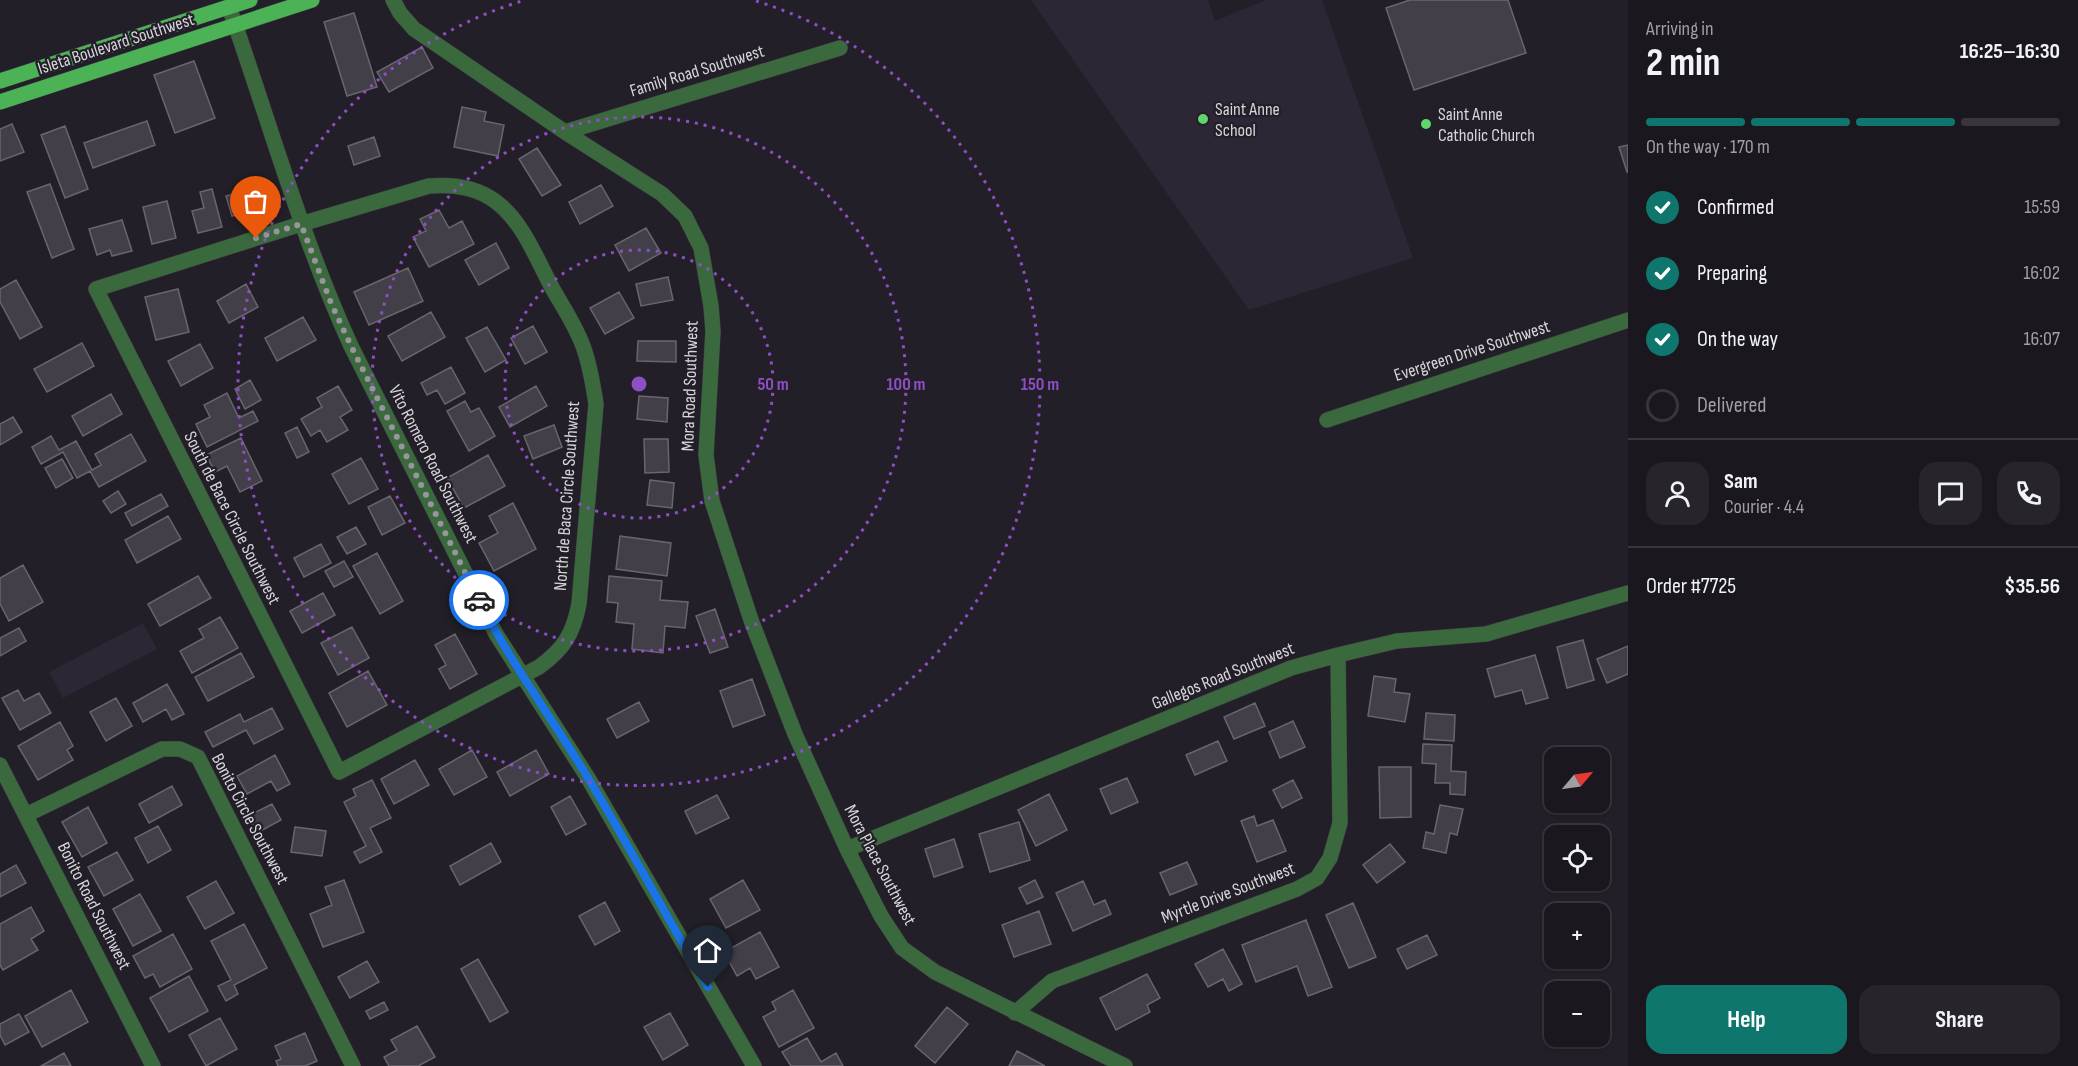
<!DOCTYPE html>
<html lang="en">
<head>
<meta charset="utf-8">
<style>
  :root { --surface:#1a171e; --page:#27242b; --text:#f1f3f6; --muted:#9f9fa4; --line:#38363c; --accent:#0f766e }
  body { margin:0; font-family:"Sofia Sans Condensed",sans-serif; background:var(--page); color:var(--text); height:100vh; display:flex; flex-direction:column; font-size:22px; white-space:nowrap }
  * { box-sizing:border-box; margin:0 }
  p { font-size:20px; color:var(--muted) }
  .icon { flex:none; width:33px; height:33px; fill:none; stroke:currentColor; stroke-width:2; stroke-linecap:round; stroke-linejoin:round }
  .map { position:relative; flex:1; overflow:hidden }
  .panel { display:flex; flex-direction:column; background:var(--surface); width:450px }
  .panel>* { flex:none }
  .needle { width:39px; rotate:61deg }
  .buttons { position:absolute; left:1544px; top:747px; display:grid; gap:12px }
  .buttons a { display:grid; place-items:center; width:66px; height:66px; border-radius:12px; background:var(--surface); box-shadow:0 2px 4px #0004,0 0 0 2px var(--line); font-size:30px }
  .pin { position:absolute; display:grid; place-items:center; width:51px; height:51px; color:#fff; margin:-62px -26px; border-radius:50% 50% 50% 0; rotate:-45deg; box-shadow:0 0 6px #0007 }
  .pin .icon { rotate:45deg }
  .courier { position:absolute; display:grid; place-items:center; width:60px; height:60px; margin:-30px; border:4px solid #1a73e8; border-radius:50%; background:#fff; color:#222; box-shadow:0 2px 8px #0007 }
  .overview em { font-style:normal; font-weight:700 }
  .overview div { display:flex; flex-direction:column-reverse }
  .overview { display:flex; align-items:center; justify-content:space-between; height:102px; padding:0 18px }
  h1 { font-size:39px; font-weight:700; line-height:45px }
  .bar { display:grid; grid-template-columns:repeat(4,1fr); gap:9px 6px; align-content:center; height:72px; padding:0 18px }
  .bar i { height:8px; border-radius:4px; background:var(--line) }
  .bar .on { background:var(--accent) }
  .bar p { grid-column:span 4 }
  .line { display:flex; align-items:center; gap:15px; padding:0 18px; border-top:2px solid var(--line) }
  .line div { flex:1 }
  .round { display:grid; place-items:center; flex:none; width:63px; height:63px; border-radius:18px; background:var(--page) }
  ol { padding:0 18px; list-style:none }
  li { display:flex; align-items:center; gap:18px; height:66px }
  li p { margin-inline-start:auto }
  li .icon { padding:6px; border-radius:50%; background:var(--accent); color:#fff; stroke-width:4 }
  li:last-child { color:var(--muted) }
  li i { width:33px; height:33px; border:3px solid var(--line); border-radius:50% }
  .primary-button { display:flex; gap:12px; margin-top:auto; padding:12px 18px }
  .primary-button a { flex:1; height:69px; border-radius:18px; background:var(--accent); color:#fff; font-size:24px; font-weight:700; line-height:69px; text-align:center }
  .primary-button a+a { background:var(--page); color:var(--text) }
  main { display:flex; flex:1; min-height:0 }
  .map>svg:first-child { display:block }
  .built { fill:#2d2635 }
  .building { fill:#433f49; stroke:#696570; stroke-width:1.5 }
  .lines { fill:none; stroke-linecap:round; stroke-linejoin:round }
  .minor-casing { stroke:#403c45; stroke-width:16 }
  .major-casing { stroke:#403c45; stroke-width:16 }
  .minor { stroke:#3b693e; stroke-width:15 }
  .major { stroke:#4bb256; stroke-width:15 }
  .done { stroke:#99959c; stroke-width:6; stroke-dasharray:0 10.8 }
  .route { stroke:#1a73e8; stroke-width:8 }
  .ring { fill:none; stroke:#8e4ec5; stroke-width:3; stroke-dasharray:3 6 }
  .poi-dot { fill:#5fd56b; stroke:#231f28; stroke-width:2 }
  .labels { text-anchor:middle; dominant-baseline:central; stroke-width:4.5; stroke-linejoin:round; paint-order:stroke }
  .street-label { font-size:18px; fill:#d8d5db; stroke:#231f28 }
  .poi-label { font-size:18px; fill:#d8d5db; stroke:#231f28; text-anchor:start }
  .centre { fill:#8e4ec5; stroke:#231f28; stroke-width:3 }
  .ring-label { font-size:18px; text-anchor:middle; font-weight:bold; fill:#8e4ec5; stroke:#231f28; stroke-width:4.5; stroke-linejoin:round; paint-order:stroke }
</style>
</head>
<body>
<main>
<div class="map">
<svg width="1628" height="1066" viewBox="0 0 1628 1066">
  <rect width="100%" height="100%" fill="#231f28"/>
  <path class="built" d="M1031,0h177l7,21 51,-21h56l91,258 -164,52z
    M143,623l14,26 -94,49 -14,-26z"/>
  <path class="building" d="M1410,0h98l18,53 -112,37 -28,-82z
    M354,13l23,74 -30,9 -23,-74z
    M422,47l11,21 -44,24 -12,-20z
    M194,61l21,57 -40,15 -21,-58z
    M462,107l24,5 -2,9 20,4 -6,31 -44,-9z
    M147,121l8,24 -62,23 -9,-25z
    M12,124l12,28 -24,9v-32z
    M65,126l23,63 -23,9 -24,-63z
    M374,137l6,19 -26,9 -6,-19z
    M1628,145v27h-1l-8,-25z
    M537,148l24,37 -19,11 -23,-37z
    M50,184l24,65 -22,9 -25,-66z
    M601,185l12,21 -33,18 -11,-22z
    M255,188l7,20 -30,8 -6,-20z
    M212,189l10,38 -24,6 -6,-22 12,-3 -4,-16z
    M167,201l9,37 -24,6 -9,-37z
    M439,210l10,18 13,-7 12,23 -45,23 -16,-30 13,-6 -6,-12z
    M122,220l10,31 -20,5 -2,-6 -13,5 -8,-26z
    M646,228l15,25 -32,18 -14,-26z
    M496,243l13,25 -30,17 -14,-25z
    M408,268l15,33 -54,24 -15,-33z
    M668,277l5,23 -32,6 -5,-22z
    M16,280l26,47 -22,12 -20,-37v-13z
    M246,284l12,23 -29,16 -12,-22z
    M178,289l11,43 -33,8 -11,-43z
    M619,292l15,26 -29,16 -15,-26z
    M431,312l14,25 -43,24 -14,-25z
    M303,317l13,23 -39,21 -12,-23z
    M533,326l14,26 -22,12 -14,-26z
    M487,327l19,33 -21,12 -19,-34z
    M638,341h38v21l-39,-1z
    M82,343l12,23 -47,26 -13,-23z
    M200,344l13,24 -32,18 -13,-25z
    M451,367l14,26 -20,11 -8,-14 -10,5 -6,-12z
    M250,380l11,20 -16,9 -10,-20z
    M338,386l14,24 -12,7 8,13 -21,12 -7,-12 -9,6 -10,-17 21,-12 -5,-9z
    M536,386l11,20 -37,21 -11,-20z
    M227,393l12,25 14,-7 5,10 -51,26 -11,-23 14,-7 -6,-12z
    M111,394l11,20 -39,22 -11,-20z
    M639,396l29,2 -1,24 -30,-3z
    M465,401l6,11 8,-4 16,28 -26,15 -22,-40z
    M13,417l9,15 -22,13v-21z
    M554,425l8,22 -29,12 -9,-23z
    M297,427l12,25 -12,6 -12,-25z
    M131,434l15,27 -47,26 -9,-16 -13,7 -14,-26 -22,12 -9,-17 19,-11 8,14 17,-9 16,29 9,-5 -6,-11z
    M241,438l21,43 -22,11 -13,-26 -12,6 -9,-17z
    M644,439h24l1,33 -24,1z
    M488,455l17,31 -41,22 -17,-30z
    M361,458l17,31 -29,15 -17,-30z
    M62,459l11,19 -17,10 -11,-20z
    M650,480l24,3 -2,25 -25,-3z
    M118,491l8,13 -15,9 -8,-12z
    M161,494l7,12 -36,20 -7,-13z
    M390,496l15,27 -23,12 -14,-28z
    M513,503l23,46 -42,22 -15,-28 19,-10 -9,-17z
    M168,516l13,23 -44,24 -12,-23z
    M356,527l10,17 -19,10 -10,-17z
    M620,536l51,7 -4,33 -51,-7z
    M321,544l10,19 -27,14 -10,-19z
    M377,553l26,48 -23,13 -27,-48z
    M344,561l9,16 -19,10 -9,-16z
    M23,565l20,37 -34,19 -9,-17v-26z
    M198,576l13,22 -51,28 -12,-22z
    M609,576l53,5 -2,19 28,2 -3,26 -20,-2 -2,27 -31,-4 2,-25 -18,-2 2,-19 -11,-1z
    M323,593l12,22 -33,18 -12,-22z
    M715,609l13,38 -18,6 -14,-37z
    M220,617l18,31 -46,25 -12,-22 24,-13 -5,-9z
    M352,627l17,31 -31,17 -17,-32z
    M19,628l7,13 -26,15v-18z
    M455,634l22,40 -27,15 -11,-20 7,-4 -11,-20z
    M1583,640l11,40 -27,8 -10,-41z
    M1628,646v28l-21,9 -10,-24z
    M241,653l13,24 -46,24 -13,-24z
    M1535,655l13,43 -22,6 -4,-14 -27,7 -8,-28z
    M368,671l19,34 -40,22 -18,-34z
    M1374,676l22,3 -2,13 16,2 -5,28 -37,-6z
    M752,679l13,36 -32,12 -13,-36z
    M167,684l17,30 -12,6 -6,-11 -23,13 -10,-19z
    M18,690l6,11 15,-8 12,20 -31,17 -18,-32z
    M116,698l16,28 -26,15 -16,-29z
    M639,702l10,19 -32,17 -10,-19z
    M1255,703l10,23 -31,13 -10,-22z
    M272,708l11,21 -29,15 -8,-14 -33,17 -8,-15 35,-18 4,8z
    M1426,713l29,2 -1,26 -30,-2z
    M1293,721l12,26 -25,11 -11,-26z
    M60,722l13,24 -6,4 6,10 -35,20 -20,-34z
    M1218,741l9,20 -32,14 -9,-20z
    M1423,744l29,1 -1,26 15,1 -1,23 -15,-1v-11h-15l1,-19 -14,-1z
    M472,750l15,27 -33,18 -15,-26z
    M536,750l13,24 -39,22 -13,-24z
    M275,755l15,29 -13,7 -6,-10 -24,13 -10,-18z
    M415,760l14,25 -35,19 -13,-25z
    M1379,767h32v50l-31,1z
    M1127,778l11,24 -27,12 -11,-25z
    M372,780l19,38 -21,10 12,24 -22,11 -6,-11 12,-6 -22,-44 12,-6 -3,-7z
    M1293,780l9,18 -20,10 -9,-18z
    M172,786l10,19 -33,18 -10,-19z
    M1049,794l18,36 -31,16 -18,-36z
    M717,795l12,23 -33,16 -11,-23z
    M570,796l16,28 -20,11 -15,-28z
    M272,804l9,16 -24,13 -9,-17z
    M1440,805l23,4 -6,26 -7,-2 -4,20 -23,-5 3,-16 8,2z
    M88,807l19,36 -25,14 -20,-35z
    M1254,816l3,10 16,-6 13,31 -29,11 -16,-41z
    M1019,822l11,38 -40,12 -11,-38z
    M158,826l13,24 -23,13 -13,-25z
    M295,827l31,4 -4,25 -31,-4z
    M954,839l9,28 -29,10 -9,-28z
    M491,843l10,19 -41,23 -10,-19z
    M1390,844l15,18 -28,21 -14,-18z
    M117,852l16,28 -29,16 -16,-29z
    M1187,862l10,22 -27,11 -10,-22z
    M16,865l10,18 -26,14v-23z
    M344,880l20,52 -41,15 -13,-33 22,-9 -7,-18z
    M743,880l17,30 -34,18 -16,-29z
    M1035,880l8,17 -16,7 -8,-16z
    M216,881l18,32 -29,16 -18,-32z
    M1083,881l11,24 11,-5 6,14 -38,17 -17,-38z
    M140,894l21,37 -28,15 -20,-37z
    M605,902l15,29 -25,14 -16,-29z
    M1353,903l23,54 -27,11 -23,-53z
    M31,907l13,24 -13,8 7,11 -35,20 -3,-5v-41z
    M1039,911l12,33 -37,13 -12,-32z
    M1306,920l26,67 -24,9 -11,-30 -41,16 -14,-37z
    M244,924l23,44 -33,17 4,9 -12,7 -8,-15 13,-6 -20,-39z
    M760,932l19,35 -23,12 -6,-11 -13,8 -13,-24z
    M173,934l19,35 -32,18 -7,-13 -8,4 -12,-22z
    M1427,935l10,20 -30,14 -10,-20z
    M1223,949l19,35 -13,7 -6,-12 -15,8 -13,-23z
    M478,959l30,53 -18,10 -29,-53z
    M367,961l12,21 -29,16 -12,-21z
    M1147,974l13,24 -13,7 3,7 -34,18 -16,-32z
    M189,976l19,35 -39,21 -19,-34z
    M71,990l17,32 -46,25 -17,-31z
    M793,990l21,38 -35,19 -16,-30 13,-7 -4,-8z
    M384,1002l4,8 -18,9 -4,-8z
    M947,1007l21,17 -33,39 -20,-17z
    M670,1013l18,32 -25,15 -19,-33z
    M19,1014l10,18 -24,13 -5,-10v-11z
    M220,1018l17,31 -31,17 -17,-31z
    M417,1026l18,31 -17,9h-29l-5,-9 13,-7 -6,-10z
    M305,1033l12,28 -12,5h-27l-2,-5 5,-2 -6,-13z
    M807,1038l14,24 15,-9 7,13h-52l-9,-14z
    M1017,1051l28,15h-36z
    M64,1053l7,13h-30z"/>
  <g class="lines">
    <defs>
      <path id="minor" d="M393,0l7,13 14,16 151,103 97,62 23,22 16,32 10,58 2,25 -7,124 6,46 39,119 44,114 52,115 34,67 21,32 33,24 190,94
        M229,7c40,113 72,230 122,339l145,288 92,144 166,288
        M565,132l275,-84
        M429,186c24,-2 47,1 66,15 29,21 43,62 60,92 10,17 21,34 28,53 7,19 10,38 13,58l-17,200c-6,30 -15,45 -40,63l-200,105 -243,-483 205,-65z
        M1327,420l301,-100
        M0,765l153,301
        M26,815l136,-66h18l18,8 155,309
        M847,849l444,-181 47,-13 59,-14 89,-7 142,-41
        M1015,1013l37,-32 245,-92 20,-11 13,-20 10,-35 -2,-168"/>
      <path id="major" d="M0,81l250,-81
        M0,102l312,-102"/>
    </defs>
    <use href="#minor" class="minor-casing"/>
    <use href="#major" class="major-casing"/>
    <use href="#minor" class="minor"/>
    <use href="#major" class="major"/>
  </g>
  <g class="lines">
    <path class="done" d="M256,238l45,-14 30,79 20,43 128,254"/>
    <path class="route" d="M479,600c31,62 73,118 109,178 42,69 79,140 120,209"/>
  </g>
  <g class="ring">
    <circle cx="639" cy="384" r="134"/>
    <circle cx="639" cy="384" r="267"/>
    <path d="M756 1A401 401 0 1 1 522 1"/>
  </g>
  <g class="poi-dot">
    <circle cx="1203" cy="119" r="6"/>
    <circle cx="1426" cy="124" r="6"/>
  </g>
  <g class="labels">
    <g class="street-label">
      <text transform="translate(116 44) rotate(-18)">Isleta Boulevard Southwest</text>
      <text transform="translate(697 71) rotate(-17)">Family Road Southwest</text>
      <text transform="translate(1472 351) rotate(-18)">Evergreen Drive Southwest</text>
      <text transform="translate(690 386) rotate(-88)">Mora Road Southwest</text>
      <text transform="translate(433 464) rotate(63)">Vito Romero Road Southwest</text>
      <text transform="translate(567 496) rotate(-86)">North de Baca Circle Southwest</text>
      <text transform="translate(232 518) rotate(63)">South de Bace Circle Southwest</text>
      <text transform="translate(1223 676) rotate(-22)">Gallegos Road Southwest</text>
      <text transform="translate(250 819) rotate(62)">Bonito Circle Southwest</text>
      <text transform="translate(880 865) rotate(62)">Mora Place Southwest</text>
      <text transform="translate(1228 893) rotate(-21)">Myrtle Drive Southwest</text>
      <text transform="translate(94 906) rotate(63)">Bonito Road Southwest</text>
    </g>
    <g class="poi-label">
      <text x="1215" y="109">Saint Anne<tspan x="1215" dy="21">School</tspan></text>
      <text x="1438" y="114">Saint Anne<tspan x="1438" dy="21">Catholic Church</tspan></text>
    </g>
  </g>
  <circle cx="639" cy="384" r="9" class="centre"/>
  <g class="ring-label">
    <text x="773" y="390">50 m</text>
    <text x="906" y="390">100 m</text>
    <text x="1040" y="390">150 m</text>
  </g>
</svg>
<div class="buttons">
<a><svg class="needle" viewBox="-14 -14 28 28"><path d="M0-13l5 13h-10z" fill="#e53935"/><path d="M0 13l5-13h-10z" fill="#9f9fa4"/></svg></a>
<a><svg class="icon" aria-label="locate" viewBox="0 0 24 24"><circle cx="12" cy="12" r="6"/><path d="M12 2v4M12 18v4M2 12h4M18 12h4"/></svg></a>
<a>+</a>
<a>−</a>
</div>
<div class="pin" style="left:256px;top:238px;background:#ea580c"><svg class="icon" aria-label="bag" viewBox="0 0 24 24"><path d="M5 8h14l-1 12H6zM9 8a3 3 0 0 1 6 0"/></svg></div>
<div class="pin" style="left:708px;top:987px;background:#1f2937"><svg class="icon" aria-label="home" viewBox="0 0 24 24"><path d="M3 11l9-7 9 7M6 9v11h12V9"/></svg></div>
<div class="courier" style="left:479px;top:600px"><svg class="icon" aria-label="car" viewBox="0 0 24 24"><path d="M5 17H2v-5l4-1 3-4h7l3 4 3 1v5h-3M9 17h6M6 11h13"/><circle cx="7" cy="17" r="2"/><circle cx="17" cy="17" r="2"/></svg></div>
</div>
<section class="panel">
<div class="overview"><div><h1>2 min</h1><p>Arriving in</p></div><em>16:25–16:30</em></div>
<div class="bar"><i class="on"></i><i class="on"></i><i class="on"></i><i></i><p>On the way · 170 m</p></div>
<ol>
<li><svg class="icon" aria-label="check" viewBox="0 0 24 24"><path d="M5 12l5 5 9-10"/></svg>Confirmed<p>15:59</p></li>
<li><svg class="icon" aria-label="check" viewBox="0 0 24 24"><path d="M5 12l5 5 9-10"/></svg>Preparing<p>16:02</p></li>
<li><svg class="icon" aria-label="check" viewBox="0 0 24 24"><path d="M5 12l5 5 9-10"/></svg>On the way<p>16:07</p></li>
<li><i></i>Delivered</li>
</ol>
<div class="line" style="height:108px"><a class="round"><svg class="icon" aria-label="person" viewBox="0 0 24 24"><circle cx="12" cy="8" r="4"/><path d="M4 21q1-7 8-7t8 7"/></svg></a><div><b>Sam</b><p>Courier · 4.4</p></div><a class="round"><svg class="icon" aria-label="chat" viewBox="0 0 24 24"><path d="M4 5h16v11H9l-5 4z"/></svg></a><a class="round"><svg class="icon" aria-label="phone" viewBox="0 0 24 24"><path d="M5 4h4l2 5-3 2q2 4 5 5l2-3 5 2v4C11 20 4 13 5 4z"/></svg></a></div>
<div class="line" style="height:78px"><div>Order #7725</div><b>$35.56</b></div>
<div class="primary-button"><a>Help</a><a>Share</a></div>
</section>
</main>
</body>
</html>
